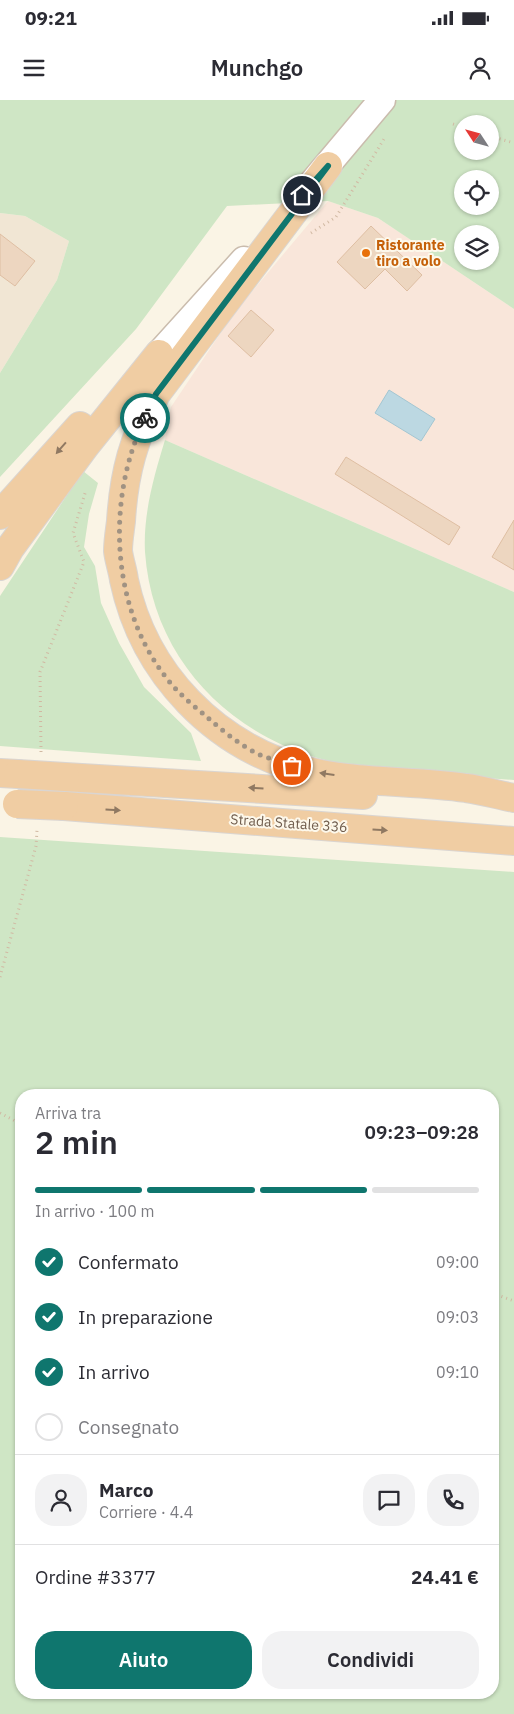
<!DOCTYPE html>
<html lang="it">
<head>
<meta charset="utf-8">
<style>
  :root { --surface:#fff; --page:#f2f2f3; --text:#2b2b33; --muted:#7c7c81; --line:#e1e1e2; --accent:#0f766e }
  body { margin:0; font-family:"IBM Plex Sans",sans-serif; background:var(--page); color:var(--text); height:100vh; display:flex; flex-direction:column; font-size:19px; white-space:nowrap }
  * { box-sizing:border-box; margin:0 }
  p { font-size:16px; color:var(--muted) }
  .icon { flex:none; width:28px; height:28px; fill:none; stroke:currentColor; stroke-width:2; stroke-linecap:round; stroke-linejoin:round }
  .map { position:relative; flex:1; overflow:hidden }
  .sheet { position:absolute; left:15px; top:989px; width:484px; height:610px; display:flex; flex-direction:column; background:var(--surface); border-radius:20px; box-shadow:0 1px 4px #0004 }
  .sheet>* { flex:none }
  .needle { width:32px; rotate:306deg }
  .buttons { position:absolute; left:454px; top:15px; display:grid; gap:10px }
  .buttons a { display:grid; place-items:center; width:45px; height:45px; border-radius:50%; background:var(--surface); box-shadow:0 1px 4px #0004; font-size:25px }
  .pin { position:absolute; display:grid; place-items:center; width:42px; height:42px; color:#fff; margin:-21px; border:2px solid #fff; border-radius:50%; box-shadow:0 1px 5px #0007 }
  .courier { position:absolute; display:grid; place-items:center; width:50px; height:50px; margin:-25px; border:4px solid #0f766e; border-radius:50%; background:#fff; color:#222; box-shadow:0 1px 6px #0007 }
  .overview em { font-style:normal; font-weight:600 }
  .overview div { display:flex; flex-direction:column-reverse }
  .overview { display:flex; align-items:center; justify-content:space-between; height:85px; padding:0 20px }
  h1 { font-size:32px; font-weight:600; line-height:38px }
  .bar { display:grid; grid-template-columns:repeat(4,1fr); gap:8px 5px; align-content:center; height:60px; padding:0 20px }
  .bar i { height:6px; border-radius:4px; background:var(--line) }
  .bar .current { background:var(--accent) }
  .bar p { grid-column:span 4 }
  .line { display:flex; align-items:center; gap:12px; padding:0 20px; border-top:1px solid var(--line) }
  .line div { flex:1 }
  .round { display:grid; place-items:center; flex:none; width:52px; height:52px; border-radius:20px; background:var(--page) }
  ol { padding:0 20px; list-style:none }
  li { display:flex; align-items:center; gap:15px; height:55px }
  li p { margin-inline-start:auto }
  li .icon { padding:5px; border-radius:50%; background:var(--accent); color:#fff; stroke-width:4 }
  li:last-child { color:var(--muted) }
  li i { width:28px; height:28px; border:2px solid var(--line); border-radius:50% }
  .action { display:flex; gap:10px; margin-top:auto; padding:10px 20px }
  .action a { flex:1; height:58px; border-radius:20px; background:var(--accent); color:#fff; font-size:20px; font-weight:600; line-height:58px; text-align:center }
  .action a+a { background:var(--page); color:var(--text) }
  .status { display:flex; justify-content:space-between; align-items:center; height:35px; padding:0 25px; background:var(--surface); direction:ltr }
  .status svg { height:14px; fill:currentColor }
  header { display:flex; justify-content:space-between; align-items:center; height:65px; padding:0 20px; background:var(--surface); font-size:22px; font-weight:600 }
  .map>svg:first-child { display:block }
  .residential { fill:#f1e6d4 }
  .commercial { fill:#f9e6da }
  .green { fill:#cfe6c5; fill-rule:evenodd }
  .water { fill:#bcd8e2; stroke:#a3c6d2 }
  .building { fill:#edd6c0; stroke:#debea2 }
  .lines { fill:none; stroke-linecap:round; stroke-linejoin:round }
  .tertiary-casing { stroke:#cabcad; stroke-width:29 }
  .trunk-casing { stroke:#dad5d1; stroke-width:30 }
  .path { stroke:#d1b9a3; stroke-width:3; stroke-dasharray:1 4; stroke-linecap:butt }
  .tertiary { stroke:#fff; stroke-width:26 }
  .trunk { stroke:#f0cda3; stroke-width:28 }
  .trunk-bridge-casing { stroke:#dad5d1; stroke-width:30; stroke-linecap:butt }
  .trunk-bridge { stroke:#f0cda3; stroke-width:28 }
  .oneway { fill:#907962 }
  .done { stroke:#a09282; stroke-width:5; stroke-dasharray:0 9 }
  .route { stroke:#0f766e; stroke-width:6 }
  .food-dot { fill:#e8710a; stroke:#fdf8eb; stroke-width:2 }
  .labels { text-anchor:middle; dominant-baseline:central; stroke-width:4; stroke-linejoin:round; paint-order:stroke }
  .food-label { font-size:14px; font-weight:bold; fill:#c56008; stroke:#fdf8eb; text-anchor:start }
  .street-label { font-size:14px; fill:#705d4d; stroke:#fdf8eb }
</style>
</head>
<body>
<div class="status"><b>09:21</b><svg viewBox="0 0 49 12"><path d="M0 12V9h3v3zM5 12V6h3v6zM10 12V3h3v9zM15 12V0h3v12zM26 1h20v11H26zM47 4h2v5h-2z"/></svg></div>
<header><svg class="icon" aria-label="menu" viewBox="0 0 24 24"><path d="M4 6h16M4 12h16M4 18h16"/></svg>Munchgo<svg class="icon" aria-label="person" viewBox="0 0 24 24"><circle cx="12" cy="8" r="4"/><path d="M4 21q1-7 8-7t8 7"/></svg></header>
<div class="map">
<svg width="514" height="1614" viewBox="0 0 514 1614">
  <rect width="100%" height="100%" fill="#faf4e5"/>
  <path class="residential" d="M0,113l25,3 44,25 -12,39 -57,93z"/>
  <path class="commercial" d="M328,101l50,17 136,91v283l-349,-152 6,-33 63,-94z"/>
  <path class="green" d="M0,0h514v209l-136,-91 -50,-17 -101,5 -91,123 -136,148v-104l57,-93 12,-39 -44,-25 -25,-3zM462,24h28v27h-28zM462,79h28v27h-28zM462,134h28v27h-28z
    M165,340l349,152v188c-63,-5 -143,-5 -203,-24 -92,-30 -159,-105 -166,-204 -2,-38 9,-76 20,-112z
    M83,371l15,12 -9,31 -5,33 11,19 6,37 18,40 25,44 47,46 10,28 -201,-15v-150z
    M0,737l514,35v842h-514zM21,995h471v597h-471z"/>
  <path class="water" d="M389,290l46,29 -14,22 -46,-28z"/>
  <path class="building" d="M371,126l51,49 -15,16 -22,-22 -20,20 -28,-27z
    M0,134l35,27 -20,25 -15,-11z
    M251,210l23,20 -23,27 -23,-21z
    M346,357l114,70 -11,18 -114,-71z
    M514,420v50l-22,-13z"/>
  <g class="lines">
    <defs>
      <path id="tertiary" d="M313,82l69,-82
        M159,254l85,-94"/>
      <path id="trunk" d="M328,66l-172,228c-22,45 -32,77 -35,127 -1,9 -3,20 -3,30 1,9 5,20 6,29 20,94 91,167 184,191 51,13 106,9 158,17 16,2 32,7 48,10
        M0,415l80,-89
        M0,466l10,-18 75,-102 74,-92
        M0,673l18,1
        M65,677l298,18
        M64,706l450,35"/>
    </defs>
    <use href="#tertiary" class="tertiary-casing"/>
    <use href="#trunk" class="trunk-casing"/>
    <path class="path" d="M453,24l9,3
      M490,36l24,7
      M311,133l25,-16 48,-78
      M41,652l-1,-80 44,-110 -11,-29 13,-43
      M0,877l36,-131 1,-16
      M0,1013l21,11
      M492,1193l22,8"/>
    <use href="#tertiary" class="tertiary"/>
    <use href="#trunk" class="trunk"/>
    <defs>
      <path id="trunk-bridge" d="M18,674l47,3
        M17,704l47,2"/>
    </defs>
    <use href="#trunk-bridge" class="trunk-bridge-casing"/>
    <use href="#trunk-bridge" class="trunk-bridge"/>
  </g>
  <defs><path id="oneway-solid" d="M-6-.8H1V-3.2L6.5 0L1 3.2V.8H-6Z" transform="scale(1.25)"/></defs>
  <g class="oneway">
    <use href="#oneway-solid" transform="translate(61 348) rotate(131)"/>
    <use href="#oneway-solid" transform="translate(327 674) rotate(-172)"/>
    <use href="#oneway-solid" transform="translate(256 688) rotate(-176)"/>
    <use href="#oneway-solid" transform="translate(113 710) rotate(4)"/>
    <use href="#oneway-solid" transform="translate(380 730) rotate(4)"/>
  </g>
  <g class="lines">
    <path class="done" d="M145,318c-40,83 -35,197 29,269 10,11 22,21 33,30 16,14 34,29 53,38 10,4 22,7 32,11"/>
    <path class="route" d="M145,318l11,-24 172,-228 -26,29"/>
  </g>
  <circle class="food-dot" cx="366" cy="153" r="5"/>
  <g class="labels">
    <g class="food-label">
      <text x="376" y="145">Ristorante<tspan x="376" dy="16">tiro a volo</tspan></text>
    </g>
    <g class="street-label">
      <text transform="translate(289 723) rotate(4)">Strada Statale 336</text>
    </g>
  </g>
</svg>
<div class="buttons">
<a><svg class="needle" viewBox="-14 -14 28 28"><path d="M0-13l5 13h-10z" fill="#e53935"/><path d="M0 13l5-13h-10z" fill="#7c7c81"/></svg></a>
<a><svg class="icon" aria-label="locate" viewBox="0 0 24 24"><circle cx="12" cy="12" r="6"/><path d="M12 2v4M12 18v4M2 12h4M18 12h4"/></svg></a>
<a><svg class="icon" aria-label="layers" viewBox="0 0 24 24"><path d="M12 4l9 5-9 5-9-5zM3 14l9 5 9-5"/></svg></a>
</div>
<div class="pin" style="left:292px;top:666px;background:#ea580c"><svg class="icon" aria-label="bag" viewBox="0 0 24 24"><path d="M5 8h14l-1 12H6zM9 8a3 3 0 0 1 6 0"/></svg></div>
<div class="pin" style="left:302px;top:95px;background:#1f2937"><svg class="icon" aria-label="home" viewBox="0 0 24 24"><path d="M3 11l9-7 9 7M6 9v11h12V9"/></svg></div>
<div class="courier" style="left:145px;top:318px"><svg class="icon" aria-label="bike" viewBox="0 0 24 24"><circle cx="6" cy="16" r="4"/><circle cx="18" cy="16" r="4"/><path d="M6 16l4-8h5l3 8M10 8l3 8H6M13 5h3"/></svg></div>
<section class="sheet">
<div class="overview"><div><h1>2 min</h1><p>Arriva tra</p></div><em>09:23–09:28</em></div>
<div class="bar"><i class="current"></i><i class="current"></i><i class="current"></i><i></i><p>In arrivo · 100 m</p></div>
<ol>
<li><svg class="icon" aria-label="check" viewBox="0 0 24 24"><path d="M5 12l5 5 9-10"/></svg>Confermato<p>09:00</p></li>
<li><svg class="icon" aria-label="check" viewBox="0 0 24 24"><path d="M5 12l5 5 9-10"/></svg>In preparazione<p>09:03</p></li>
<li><svg class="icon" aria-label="check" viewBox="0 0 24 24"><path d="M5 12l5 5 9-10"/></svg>In arrivo<p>09:10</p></li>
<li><i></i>Consegnato</li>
</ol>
<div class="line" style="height:90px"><a class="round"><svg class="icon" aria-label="person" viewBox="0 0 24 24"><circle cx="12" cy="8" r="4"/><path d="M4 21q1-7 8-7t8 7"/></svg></a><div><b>Marco</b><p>Corriere · 4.4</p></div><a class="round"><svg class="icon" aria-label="chat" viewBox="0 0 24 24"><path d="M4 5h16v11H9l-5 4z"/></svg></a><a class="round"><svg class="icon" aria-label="phone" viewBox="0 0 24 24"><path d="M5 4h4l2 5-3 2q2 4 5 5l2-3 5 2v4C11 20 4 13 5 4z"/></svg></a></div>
<div class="line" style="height:65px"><div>Ordine #3377</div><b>24.41 €</b></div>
<div class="action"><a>Aiuto</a><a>Condividi</a></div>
</section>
</div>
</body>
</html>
